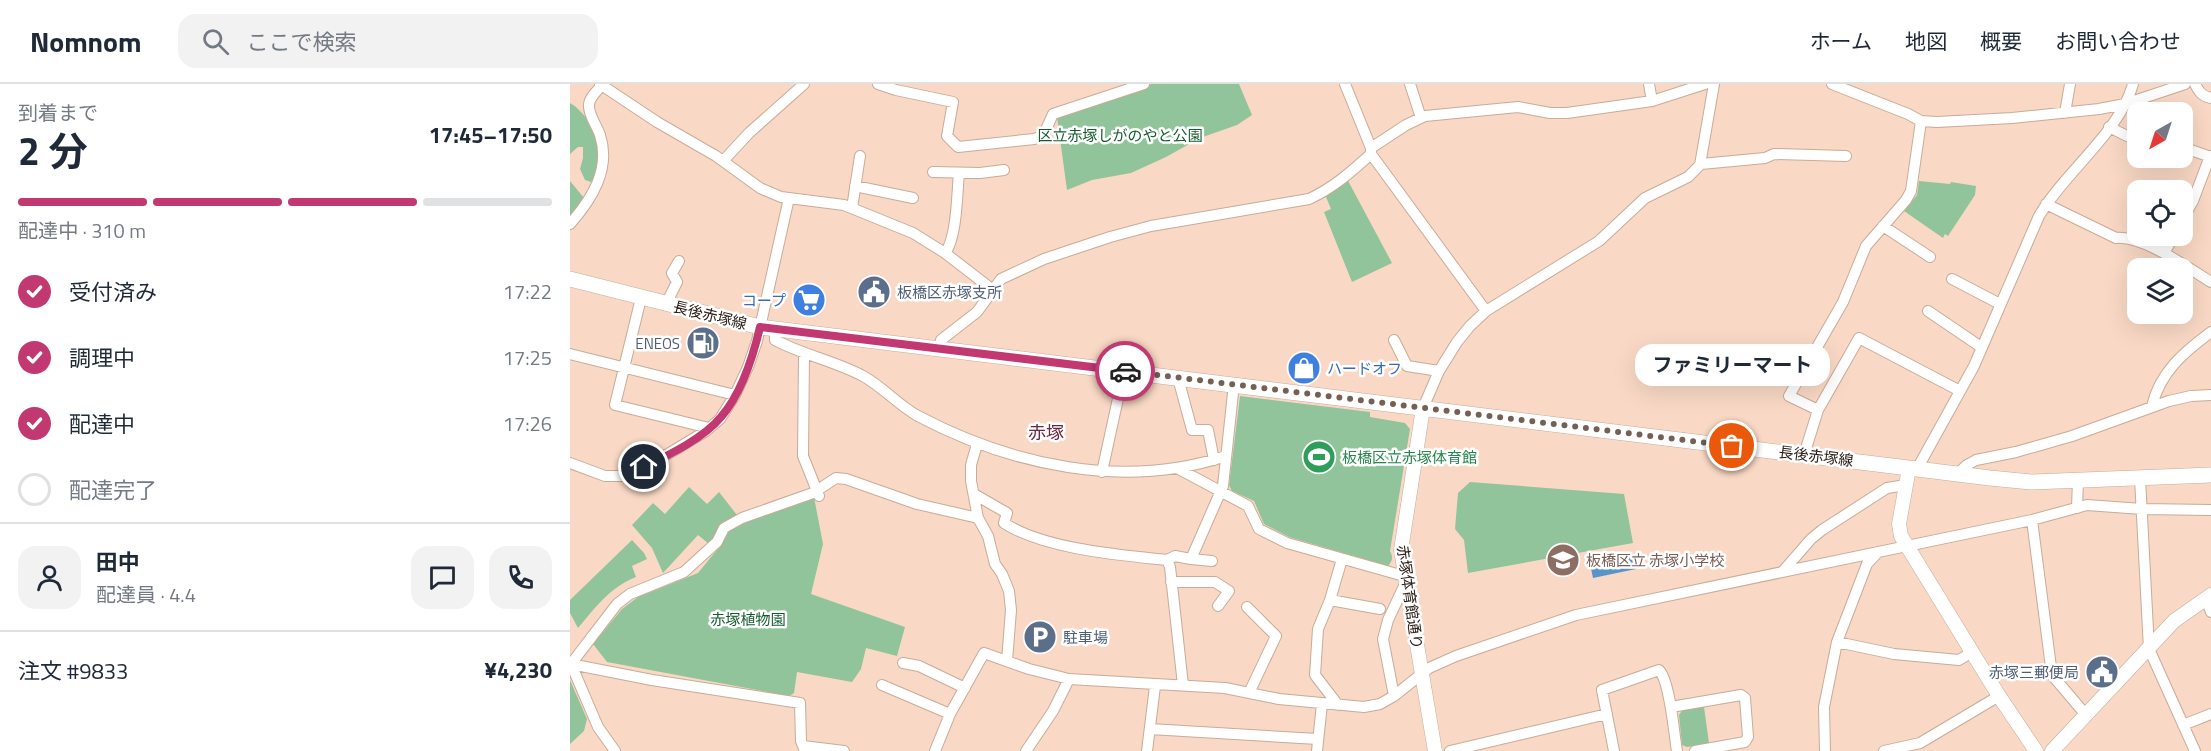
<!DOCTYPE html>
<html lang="ja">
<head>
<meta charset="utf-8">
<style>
  :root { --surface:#fff; --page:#f2f2f3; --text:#1f2937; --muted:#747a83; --line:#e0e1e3; --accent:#c23871 }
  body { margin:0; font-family:"Titillium Web","Noto Sans JP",sans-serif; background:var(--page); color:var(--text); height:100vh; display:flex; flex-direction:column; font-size:22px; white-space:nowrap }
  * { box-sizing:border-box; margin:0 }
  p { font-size:20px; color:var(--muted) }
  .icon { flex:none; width:33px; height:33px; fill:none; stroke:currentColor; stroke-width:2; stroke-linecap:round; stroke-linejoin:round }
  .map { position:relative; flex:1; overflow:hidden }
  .details { display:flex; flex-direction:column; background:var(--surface); width:570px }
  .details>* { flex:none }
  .needle { width:39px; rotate:219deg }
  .tools { position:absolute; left:1557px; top:18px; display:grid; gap:12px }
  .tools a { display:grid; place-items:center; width:66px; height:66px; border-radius:12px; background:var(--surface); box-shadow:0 6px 24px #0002; font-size:30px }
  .pin { position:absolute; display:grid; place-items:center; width:51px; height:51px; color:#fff; margin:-26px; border:3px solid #fff; border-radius:50%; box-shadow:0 2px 6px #0007 }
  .courier { position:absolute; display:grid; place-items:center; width:60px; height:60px; margin:-30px; border:4px solid #c23871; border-radius:50%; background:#fff; color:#222; box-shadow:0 2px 8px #0007 }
  .bubble { position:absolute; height:42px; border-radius:18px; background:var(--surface); box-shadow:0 6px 24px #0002; font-size:20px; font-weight:700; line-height:42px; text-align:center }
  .summary em { font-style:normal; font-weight:700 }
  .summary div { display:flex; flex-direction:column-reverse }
  .summary { display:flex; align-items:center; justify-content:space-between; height:102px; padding:0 18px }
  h1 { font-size:39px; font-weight:700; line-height:45px }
  .bar { display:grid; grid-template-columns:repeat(4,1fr); gap:9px 6px; align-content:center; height:72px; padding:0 18px }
  .bar i { height:8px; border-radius:4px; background:var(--line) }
  .bar .selected { background:var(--accent) }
  .bar p { grid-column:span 4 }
  .line { display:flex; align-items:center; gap:15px; padding:0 18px; border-top:2px solid var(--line) }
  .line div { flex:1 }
  .round { display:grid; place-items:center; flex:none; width:63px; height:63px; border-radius:18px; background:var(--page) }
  ol { padding:0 18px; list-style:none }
  li { display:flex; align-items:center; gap:18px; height:66px }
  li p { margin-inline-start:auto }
  li .icon { padding:6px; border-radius:50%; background:var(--accent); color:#fff; stroke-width:4 }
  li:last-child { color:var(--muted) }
  li i { width:33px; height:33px; border:3px solid var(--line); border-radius:50% }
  header { display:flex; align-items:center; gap:36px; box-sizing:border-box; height:84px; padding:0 30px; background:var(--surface); border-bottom:2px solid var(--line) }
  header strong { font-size:28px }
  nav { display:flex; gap:33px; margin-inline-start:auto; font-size:21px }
  .search { width:420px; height:54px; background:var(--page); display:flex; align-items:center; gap:15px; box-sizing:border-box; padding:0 21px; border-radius:18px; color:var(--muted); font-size:22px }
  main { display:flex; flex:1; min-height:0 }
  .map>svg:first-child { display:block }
  .green { fill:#91c49a }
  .water { fill:#5893c9 }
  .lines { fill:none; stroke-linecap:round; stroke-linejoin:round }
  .minor-casing { stroke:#c9ab97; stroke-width:12 }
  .tertiary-casing { stroke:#c9ab97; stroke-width:15 }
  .secondary-casing { stroke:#c9ab97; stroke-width:16 }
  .minor { stroke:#fff; stroke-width:10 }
  .tertiary { stroke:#fff; stroke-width:14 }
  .secondary { stroke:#fff; stroke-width:15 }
  .done { stroke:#746155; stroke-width:6; stroke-dasharray:0 10.8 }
  .route { stroke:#c23871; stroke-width:8 }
  .labels { text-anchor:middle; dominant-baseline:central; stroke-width:5; stroke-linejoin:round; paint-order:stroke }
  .park-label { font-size:15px; fill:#135d2c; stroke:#fff }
  .service-label { font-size:15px; fill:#4e5e75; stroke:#fff; text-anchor:start }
  .shop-label { font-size:15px; fill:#366cbe; stroke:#fff; text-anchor:end }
  .street-label { font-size:15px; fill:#2c2018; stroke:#fff }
  .leisure-label { font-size:15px; fill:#27864d; stroke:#fff; text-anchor:start }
  .education-label { font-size:15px; fill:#785e54; stroke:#fff; text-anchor:start }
  .quarter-label { font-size:18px; fill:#6b2740; stroke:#fff }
</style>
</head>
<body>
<header>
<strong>Nomnom</strong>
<div class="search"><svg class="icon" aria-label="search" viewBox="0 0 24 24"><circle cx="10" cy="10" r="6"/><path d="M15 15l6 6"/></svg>ここで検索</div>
<nav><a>ホーム</a><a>地図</a><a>概要</a><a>お問い合わせ</a></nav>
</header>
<main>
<section class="details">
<div class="summary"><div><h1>2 分</h1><p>到着まで</p></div><em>17:45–17:50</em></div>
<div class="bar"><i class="selected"></i><i class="selected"></i><i class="selected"></i><i></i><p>配達中 · 310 m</p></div>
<ol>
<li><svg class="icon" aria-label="check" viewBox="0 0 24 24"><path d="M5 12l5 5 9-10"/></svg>受付済み<p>17:22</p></li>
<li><svg class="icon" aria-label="check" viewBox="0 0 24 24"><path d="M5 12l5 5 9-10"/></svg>調理中<p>17:25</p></li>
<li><svg class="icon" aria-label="check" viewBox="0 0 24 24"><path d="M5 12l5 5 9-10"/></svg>配達中<p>17:26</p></li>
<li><i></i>配達完了</li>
</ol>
<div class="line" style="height:108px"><a class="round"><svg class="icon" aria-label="person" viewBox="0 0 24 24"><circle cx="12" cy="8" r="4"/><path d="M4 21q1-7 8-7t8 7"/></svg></a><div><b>田中</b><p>配達員 · 4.4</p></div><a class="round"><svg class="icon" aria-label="chat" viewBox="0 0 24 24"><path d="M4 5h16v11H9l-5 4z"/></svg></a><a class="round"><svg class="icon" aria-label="phone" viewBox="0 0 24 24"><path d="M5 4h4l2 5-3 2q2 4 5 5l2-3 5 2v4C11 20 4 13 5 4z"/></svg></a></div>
<div class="line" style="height:78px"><div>注文 #9833</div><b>¥4,230</b></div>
</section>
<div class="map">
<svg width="1641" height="667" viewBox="0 0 1641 667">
  <rect width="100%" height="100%" fill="#f9d9c5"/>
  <path class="green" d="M581,0h88l13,31 -15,10 -37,13 -34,19 -35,16 -39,7 -25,10 -10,-73 85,-28z
    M0,19c25,15 38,54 21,79l-6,-2 -5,-11 3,-11v-11h-5l-8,7z
    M776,93l46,86 -40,19 -28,-70 7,-3 -7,-17z
    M0,97l14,17 -14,18z
    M1349,97l31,3 1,-2 25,4 -1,9 -27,41 -3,-2 -2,4 -39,-27 13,-16z
    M670,312l130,16v5l35,6 5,6 -20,122c3,6 3,9 -2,15l-99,-29 -25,-13 -10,-23 -22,-10 -3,-6z
    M900,398l154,12 9,49 -165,30 -4,-33 -9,-11 3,-36z
    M119,403l18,17 12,-12 18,23 -17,10 -6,15 -5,4 -11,-9 -35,38 -11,-25 -20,-23 21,-22 12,11z
    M244,413l9,47 -12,50 94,33 -8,29 -31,-8 -5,21 -9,13 -55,-10 -3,21 -5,3 -182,-34 -14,-18 29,-35 16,-12 60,-24 23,-28 10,-18z
    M62,456l12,13 3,6 -15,7 4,11c-26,10 -41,31 -58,51l-8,-15v-13z
    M0,596l17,39 -3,12 -14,13z
    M1134,623l5,36 -22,4 -5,-2 -3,-30 4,-6z"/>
  <path class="water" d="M1063,471l3,14 -43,9 -3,-14z"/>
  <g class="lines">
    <defs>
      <path id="minor" d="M30,0l57,38 59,34 44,32 21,9 63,8 69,28 32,20 48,37
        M308,0l18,6 57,12 -6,34 11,11 76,-8 9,-3 10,-22 91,-30
        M775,0l26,64v6l115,157
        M840,0l11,34
        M1079,0l3,17
        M1262,0l76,30 13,7 16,1 75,-4 87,-9 26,-5 60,-20
        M1625,0c4,8 7,12 16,14
        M1495,29l5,-29
        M1539,43l18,9 11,2
        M1612,63l29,10
        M801,64l35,-23 19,-9 93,-9 32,6h17l85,-12 53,-17
        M153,77l26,-28 55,-49
        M1131,80l64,-6 9,-4 72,2
        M363,88l47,1 24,-3
        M285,102l58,12
        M1476,120l70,34c27,-3 72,30 95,44
        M282,124l8,-52
        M1612,136l11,-19 17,-45
        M0,140c22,-25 41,-55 30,-89 -3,-9 -12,-21 -11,-30 0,-7 8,-14 12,-19
        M1313,142l47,31
        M375,169c12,-15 12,-60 14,-80
        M1594,169l10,-17
        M1382,195l48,25
        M71,214l-26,107 94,23
        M96,220l11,-22 -5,-9 7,-12
        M1358,227l53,36
        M205,245v11c28,15 60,21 88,36 20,11 35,29 55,40 93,49 205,74 308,40
        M824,256l13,26 32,5
        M369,264l2,-8 36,-28 24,-33 43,-20 66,-22 41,-11 158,-27c24,-11 42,-27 62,-45
        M234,269l-1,103 16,40
        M0,270l165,41
        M608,294l14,52h16l6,30
        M1582,322c8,-34 32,-54 59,-74
        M853,324l16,-37 18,-29 13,-16 16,-15 113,-70 46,-43 43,-21 12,-12 14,-81
        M1248,326l-29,-14 54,-94 23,-56 40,-46 5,-9 10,-70
        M407,360l-6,21v16l7,37 10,18 7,28 7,10 7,17 2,19 -4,51
        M1234,371l14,-45 41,-72 101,53
        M0,379l35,13h17l46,-22 38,-23 14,-12 15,-24 13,-28 9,-26 32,-143
        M607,384l71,38 11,23 28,14 117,33
        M1347,385l57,-103 65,-150c25,-43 81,-84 94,-132
        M532,388l22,-101
        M1387,390l10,-9 9,-5 40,-8 56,-16 97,-35 22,-5 20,-1
        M1570,394l9,171 46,102
        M404,410l33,19 -3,10c40,26 115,32 163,37l3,7 13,118
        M1507,424l1,-28
        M1462,436l20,155 34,40
        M621,475l21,2
        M597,476l8,-4 16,3 32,-73 11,-102
        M1214,486l27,-31 11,-9 65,-42 19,-3
        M601,498h44l14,9 -11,15
        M1636,515l5,13
        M760,516l50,9
        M677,523l29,29 -27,57
        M1267,558l57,12 65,6 13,-8
        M333,579l16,3 46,22
        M0,580l82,16 148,23 1,38 4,10
        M1,580l46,-60 13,-10 54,-22 33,-30 7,-14 18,-10 71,-25 23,-15 10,1 71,25 61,14
        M1,580l27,63 17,24
        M312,601l68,29
        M824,612l-11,-57 5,-19 17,-36
        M768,621l-23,-30 3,-46 12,-29 12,-41
        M1101,623l70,-12 4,3 3,39 -3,5 -50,9
        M1613,641l28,-11
        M580,645l168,10
        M233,662l41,5
        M365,667l15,-37 34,-61 45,16 40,10 156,9 54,11 85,8 16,-3 14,-8 35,-28 27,-12 120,-41 456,-95 55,-15 55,4 69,1
        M456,667l27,-40 16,-32
        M577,667l8,-65
        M747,667l5,-47
        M880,667l157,-37
        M1044,667l-12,-61 57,-20c11,11 15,64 18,81
        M1255,667l-1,-44 13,-65 30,-78 11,-12
        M1314,667l36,-8 79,-47"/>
      <path id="tertiary" d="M853,324l-22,142 34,201
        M1339,384l-10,56 2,12 98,160 37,55
        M1482,667l122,-130 37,-26"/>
      <path id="secondary" d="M0,195l190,48 1230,151 41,4 180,-7"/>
    </defs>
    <use href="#minor" class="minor-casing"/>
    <use href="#tertiary" class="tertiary-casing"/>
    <use href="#secondary" class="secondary-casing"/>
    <use href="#minor" class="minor"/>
    <use href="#tertiary" class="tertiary"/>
    <use href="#secondary" class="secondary"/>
  </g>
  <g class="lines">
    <path class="done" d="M555,287l607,75"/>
    <path class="route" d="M74,383c25,-12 60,-29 77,-50 21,-24 32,-60 39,-90l365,44"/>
  </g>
  <defs>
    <symbol id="civic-disc" viewBox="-11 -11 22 22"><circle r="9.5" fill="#5c6f8a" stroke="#fff"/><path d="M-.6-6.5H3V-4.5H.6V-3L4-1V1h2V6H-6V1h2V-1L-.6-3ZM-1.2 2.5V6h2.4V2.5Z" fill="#fff"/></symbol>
    <symbol id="supermarket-disc" viewBox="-11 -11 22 22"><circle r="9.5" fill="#3f7fe0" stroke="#fff"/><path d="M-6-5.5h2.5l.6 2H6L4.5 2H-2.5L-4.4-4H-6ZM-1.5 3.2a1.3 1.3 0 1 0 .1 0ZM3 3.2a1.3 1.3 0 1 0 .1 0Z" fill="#fff"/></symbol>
    <symbol id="fuel-disc" viewBox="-11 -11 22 22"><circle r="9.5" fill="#5c6f8a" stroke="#fff"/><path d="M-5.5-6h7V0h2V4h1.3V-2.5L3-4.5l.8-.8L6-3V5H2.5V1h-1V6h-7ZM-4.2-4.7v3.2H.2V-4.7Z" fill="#fff"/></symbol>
    <symbol id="shop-disc" viewBox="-11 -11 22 22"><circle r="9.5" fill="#3f7fe0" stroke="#fff"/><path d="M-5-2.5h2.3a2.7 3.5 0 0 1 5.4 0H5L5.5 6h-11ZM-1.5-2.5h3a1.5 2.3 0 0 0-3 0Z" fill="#fff"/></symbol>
    <symbol id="stadium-disc" viewBox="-11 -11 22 22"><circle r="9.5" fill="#2e9e5b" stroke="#fff"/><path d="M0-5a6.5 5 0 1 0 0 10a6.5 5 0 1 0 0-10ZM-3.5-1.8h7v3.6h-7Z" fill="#fff"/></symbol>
    <symbol id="school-disc" viewBox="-11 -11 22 22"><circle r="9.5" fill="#8d6e63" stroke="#fff"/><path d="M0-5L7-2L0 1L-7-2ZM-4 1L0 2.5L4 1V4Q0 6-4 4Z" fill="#fff"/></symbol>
    <symbol id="parking-disc" viewBox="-11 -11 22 22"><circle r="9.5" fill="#5c6f8a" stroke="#fff"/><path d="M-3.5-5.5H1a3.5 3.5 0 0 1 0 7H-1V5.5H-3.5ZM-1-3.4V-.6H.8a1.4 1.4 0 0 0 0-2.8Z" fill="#fff"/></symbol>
  </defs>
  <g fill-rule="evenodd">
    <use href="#civic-disc" x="285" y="189" width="38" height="38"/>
    <use href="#supermarket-disc" x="220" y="197" width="38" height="38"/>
    <use href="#fuel-disc" x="114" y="240" width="38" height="38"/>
    <use href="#shop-disc" x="715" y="265" width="38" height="38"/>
    <use href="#stadium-disc" x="730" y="354" width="38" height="38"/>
    <use href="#school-disc" x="974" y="457" width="38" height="38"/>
    <use href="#parking-disc" x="451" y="534" width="38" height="38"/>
    <use href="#civic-disc" x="1513" y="569" width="38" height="38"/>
  </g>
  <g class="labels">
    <g class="park-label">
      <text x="550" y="51">区立赤塚しがのやと公園</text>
      <text x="178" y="535">赤塚植物園</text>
    </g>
    <g class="service-label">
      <text x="327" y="208">板橋区赤塚支所</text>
      <text x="110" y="259" text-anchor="end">ENEOS</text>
      <text x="493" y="553">駐車場</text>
      <text x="1509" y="588" text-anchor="end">赤塚三郵便局</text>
    </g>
    <g class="shop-label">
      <text x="216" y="216">コープ</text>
      <text x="757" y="284" text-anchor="start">ハードオフ</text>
    </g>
    <g class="street-label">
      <text transform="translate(140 231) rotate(14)">長後赤塚線</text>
      <text transform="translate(1246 372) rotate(7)">長後赤塚線</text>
      <text transform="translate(840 513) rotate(82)">赤塚体育館通り</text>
    </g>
    <g class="leisure-label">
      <text x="772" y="373">板橋区立赤塚体育館</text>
    </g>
    <g class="education-label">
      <text x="1016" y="476">板橋区立 赤塚小学校</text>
    </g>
    <g class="quarter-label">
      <text x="476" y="348">赤塚</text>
    </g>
  </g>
</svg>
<div class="tools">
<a><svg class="needle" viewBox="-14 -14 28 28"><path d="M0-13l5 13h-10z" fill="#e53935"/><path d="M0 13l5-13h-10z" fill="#747a83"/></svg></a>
<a><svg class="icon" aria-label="locate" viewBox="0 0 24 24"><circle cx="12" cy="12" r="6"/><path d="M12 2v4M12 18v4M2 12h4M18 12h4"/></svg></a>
<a><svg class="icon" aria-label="layers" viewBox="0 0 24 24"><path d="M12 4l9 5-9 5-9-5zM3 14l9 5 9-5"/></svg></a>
</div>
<div class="pin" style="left:1162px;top:362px;background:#ea580c"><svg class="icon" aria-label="bag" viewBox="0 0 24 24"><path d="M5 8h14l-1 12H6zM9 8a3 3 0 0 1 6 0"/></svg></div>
<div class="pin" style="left:74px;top:383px;background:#1f2937"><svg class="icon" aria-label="home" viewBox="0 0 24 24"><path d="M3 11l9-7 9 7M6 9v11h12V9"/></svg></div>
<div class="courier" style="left:555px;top:287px"><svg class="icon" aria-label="car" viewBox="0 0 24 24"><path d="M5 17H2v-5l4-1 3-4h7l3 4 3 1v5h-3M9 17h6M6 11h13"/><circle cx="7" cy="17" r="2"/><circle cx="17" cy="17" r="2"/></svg></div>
<div class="bubble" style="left:1065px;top:260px;width:195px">ファミリーマート</div>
</div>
</main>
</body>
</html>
